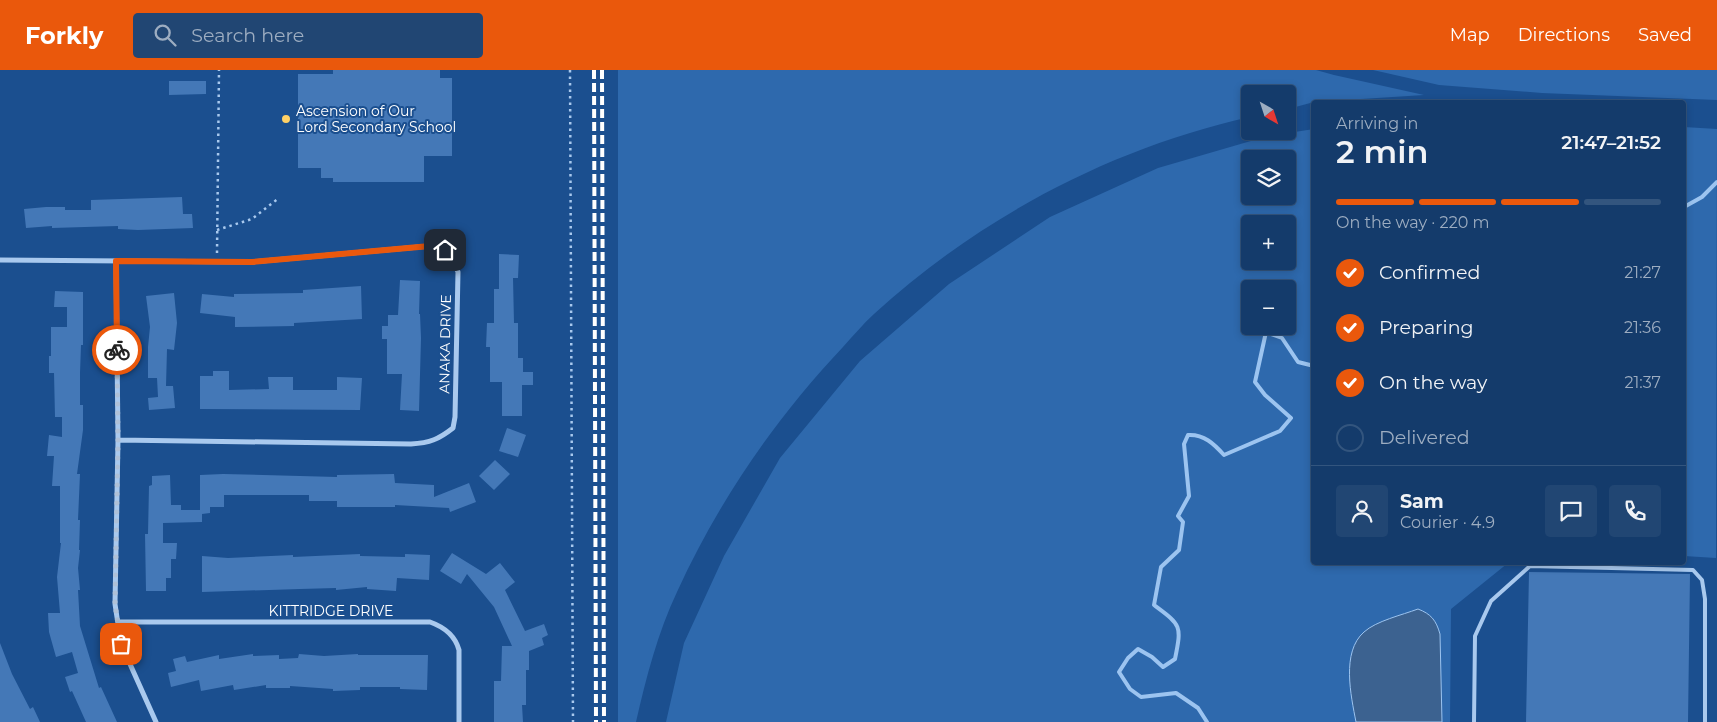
<!DOCTYPE html>
<html lang="en">
<head>
<meta charset="utf-8">
<style>
  :root { --surface:#143b6b; --page:#214673; --text:#f1f3f6; --muted:#9dadc1; --line:#33557e; --accent:#ea580c }
  body { margin:0; font-family:Montserrat,sans-serif; background:var(--page); color:var(--text); height:100vh; display:flex; flex-direction:column; font-size:19px; white-space:nowrap }
  * { box-sizing:border-box; margin:0 }
  p { font-size:16px; color:var(--muted) }
  .icon { flex:none; width:28px; height:28px; fill:none; stroke:currentColor; stroke-width:2; stroke-linecap:round; stroke-linejoin:round }
  .map { position:relative; flex:1; overflow:hidden }
  .details { position:absolute; left:1311px; top:30px; width:375px; height:465px; display:flex; flex-direction:column; background:var(--surface); border-radius:5px; box-shadow:0 2px 8px #0003,0 0 0 1px var(--line) }
  .details>* { flex:none }
  .needle { width:32px; rotate:141deg }
  .tools { position:absolute; left:1241px; top:15px; display:grid; gap:10px }
  .tools a { display:grid; place-items:center; width:55px; height:55px; border-radius:5px; background:var(--surface); box-shadow:0 2px 8px #0003,0 0 0 1px var(--line); font-size:25px }
  .pin { position:absolute; display:grid; place-items:center; width:42px; height:42px; color:#fff; margin:-21px; border-radius:10px; box-shadow:0 2px 8px #0006 }
  .courier { position:absolute; display:grid; place-items:center; width:50px; height:50px; margin:-25px; border:4px solid #ea580c; border-radius:50%; background:#fff; color:#222; box-shadow:0 1px 6px #0007 }
  .overview em { font-style:normal; font-weight:600 }
  .overview div { display:flex; flex-direction:column-reverse }
  .overview { display:flex; align-items:center; justify-content:space-between; height:85px; padding:0 25px }
  h1 { font-size:32px; font-weight:600; line-height:38px }
  .bar { display:grid; grid-template-columns:repeat(4,1fr); gap:8px 5px; align-content:center; height:60px; padding:0 25px }
  .bar i { height:6px; border-radius:4px; background:var(--line) }
  .bar .selected { background:var(--accent) }
  .bar p { grid-column:span 4 }
  .line { display:flex; align-items:center; gap:12px; padding:0 25px; border-top:1px solid var(--line) }
  .line div { flex:1 }
  .round { display:grid; place-items:center; flex:none; width:52px; height:52px; border-radius:5px; background:var(--page) }
  ol { padding:0 25px; list-style:none }
  li { display:flex; align-items:center; gap:15px; height:55px }
  li p { margin-inline-start:auto }
  li .icon { padding:5px; border-radius:50%; background:var(--accent); color:#fff; stroke-width:4 }
  li:last-child { color:var(--muted) }
  li i { width:28px; height:28px; border:2px solid var(--line); border-radius:50% }
  header { display:flex; align-items:center; gap:30px; box-sizing:border-box; height:70px; padding:0 25px; background:var(--accent); color:#fff }
  header strong { font-size:24px }
  nav { display:flex; gap:28px; margin-inline-start:auto; font-size:18px }
  .search { width:350px; height:45px; background:var(--page); display:flex; align-items:center; gap:12px; box-sizing:border-box; padding:0 18px; border-radius:5px; color:var(--muted); font-size:19px }
  .map>svg:first-child { display:block }
  .green { fill:#2e69ad; fill-rule:evenodd }
  .water { fill:#3c6290; stroke:#9cc4f0 }
  .lines { fill:none; stroke-linecap:round; stroke-linejoin:round }
  .stream { stroke:#9cc4f0; stroke-width:4 }
  .building { fill:#4478b7 }
  .path { stroke:#a9c9ee; stroke-width:2.5; stroke-dasharray:2.5 4; stroke-linecap:butt }
  .service { stroke:#a9c9ee; stroke-width:4 }
  .minor { stroke:#a9c9ee; stroke-width:5 }
  .rail { stroke:#fff; stroke-width:4; stroke-dasharray:9 4; stroke-linecap:butt }
  .done { stroke:#afc1d8; stroke-width:5; stroke-dasharray:0 9 }
  .route { stroke:#ea580c; stroke-width:6 }
  .poi-dot { fill:#ffd166; stroke:#1b4f8f; stroke-width:2 }
  .labels { text-anchor:middle; dominant-baseline:central; stroke-width:4; stroke-linejoin:round; paint-order:stroke }
  .poi-label { font-size:14px; fill:#fff; stroke:#1b4f8f; text-anchor:start }
  .street-label { font-size:14px; fill:#fff; stroke:#1b4f8f }
</style>
</head>
<body>
<header>
<strong>Forkly</strong>
<div class="search"><svg class="icon" aria-label="search" viewBox="0 0 24 24"><circle cx="10" cy="10" r="6"/><path d="M15 15l6 6"/></svg>Search here</div>
<nav><a>Map</a><a>Directions</a><a>Saved</a></nav>
</header>
<div class="map">
<svg width="1717" height="652" viewBox="0 0 1717 652">
  <rect width="100%" height="100%" fill="#1b4f8f"/>
  <path class="green" d="M618,0h698l18,5 90,20 -110,7 -26,7v-15h-38v23c-139,31 -271,101 -376,197 -11,10 -21,22 -31,33 -68,72 -125,155 -166,245 -19,40 -31,86 -41,130h-18z
    M1373,0h344v30l-175,-7 -103,-8z
    M1684,57l33,2 -1,429 -32,-2z
    M1314,59v433l194,1 -57,46 -1,113h-784l18,-79 40,-87 56,-98 80,-97 89,-77 101,-67 108,-49 110,-32zM1250,89h38v37h-38zM1250,154h38v37h-38zM1250,219h38v37h-38z"/>
  <path class="water" d="M1418,539c13,5 18,11 22,25l2,88h-86c-5,-26 -15,-70 8,-90 12,-11 38,-17 54,-23z"/>
  <g class="lines">
    <path class="stream" d="M1684,137l18,-10 15,-15
      M1207,652l-9,-14 -22,-15 -35,4 -11,-8 -11,-17 9,-14 10,-9 14,8 11,10 12,-8c7,-34 6,-34 -21,-54l7,-38 18,-17 4,-28 -5,-6 11,-20 -5,-52 4,-9c16,-1 26,9 36,20l56,-24 11,-13 -26,-23 -10,-13 11,-50 16,6 16,24 16,4"/>
  </g>
  <path class="building" d="M333,0h107v8h12v78h-28v26h-91v-4h-12v-10h-23v-94h35z
    M169,11h37v13l-37,1z
    M182,127l1,17h9l1,14 -55,2 -20,-1v-3l-66,2v-2l-26,2 -2,-19 22,-2h19v3h26v-10z
    M499,184l20,1 -1,23h-5l1,45h4v35h5v14h10v13h-11v31h-20v-34h-12v-35h-4l1,-24h7v-34h5z
    M400,210l20,1 -1,33h1l1,24 -2,73 -19,-1 2,-36h-15v-35h-5v-13h6v-11h10z
    M361,216l1,33 -68,4v3l-59,1v-10l-35,-4 2,-19 32,3v-3l69,-1v-3z
    M55,221l28,1v53h-2l-1,28v32h3v25l-6,44h3l-2,46h2l-1,30h1l-2,18 2,22h-2l2,36 19,62 2,-1 16,35h-31l-14,-31 -2,1 -5,-15 13,-4 -6,-21 -16,5 -7,-25 -1,-19h12l-3,-36 4,-34h-1v-57h-8l2,-30h-7l2,-21 13,2v-20h-7l-1,-44h-5v-17h2v-29h16v-20h-13z
    M174,223l3,30 -3,27 -7,-1 -1,37h7l2,22 -26,2 -1,-12 10,-1 -1,-19h-9v-31l2,-20 -4,-31z
    M213,301h16v19l40,-1 -1,-12h25v13h44v-13l25,1 -2,32 -160,-1v-33h13z
    M507,358l19,7 -8,22 -19,-6z
    M495,390l15,14 -16,16 -15,-14z
    M223,404l114,3v-2l57,-1 1,9 39,2v12l35,-14 7,19 -26,10 -1,-4 -54,-3v2h-58v-6h-28v-6h-85v12h-14v6l-8,1v8l-39,1v20h14l-1,16h-5v19h-5v13h-20l-1,-57h3l1,-48 3,-1v-9l18,-1 1,30h10v5h19v-35z
    M452,483l34,21 14,-11 15,19 -10,8 20,41 19,-7 4,11 -6,3 2,7 -15,6v19h-3v35h-4l1,17h-29v-41h7l1,-35h10l-18,-39 -27,-33 -6,10 -21,-13z
    M360,484v2l45,1v-3l25,1 -1,25 -32,-2 -1,13 -29,-2v-2l-31,3v-2l-36,1 -98,3v-36l26,2 65,-3v2z
    M1529,502l161,2 -2,148h-162z
    M0,573l12,31 18,35 3,-2 7,15h-40z
    M253,584v2l26,-1v4l19,-1 1,-4 25,2 34,-2v1h70l-1,35 -27,-1v-2h-40v3l-27,1v-2l-43,-3v2h-24v-3l-32,5 -1,-5 -32,6 -2,-11 -28,7 -3,-14 8,-2 -3,-12 12,-3 2,6 32,-7v4z"/>
  <g class="lines">
    <path class="path" d="M570,0l3,652
      M217,160l35,-11 27,-21
      M217,183l2,-183"/>
    <path class="service" d="M1474,652l1,-86 16,-35 39,-35 163,4 9,10 3,19v123"/>
    <path class="minor" d="M0,190l252,2 178,-16c19,5 20,8 28,26l-3,145 -2,11c-14,11 -23,15 -42,16l-293,-4
      M116,191l2,179 -3,164 6,40 35,78
      M118,552h312c14,5 25,13 29,28v72"/>
    <path class="rail" d="M594,0l2,652
      M602,0l2,652"/>
  </g>
  <g class="lines">
    <path class="done" d="M117,280l1,90 -3,164 6,40"/>
    <path class="route" d="M117,280l-1,-89 136,1 178,-16 15,4"/>
  </g>
  <circle class="poi-dot" cx="286" cy="49" r="5"/>
  <g class="labels">
    <g class="poi-label">
      <text x="296" y="41">Ascension of Our<tspan x="296" dy="16">Lord Secondary School</tspan></text>
    </g>
    <g class="street-label">
      <text transform="translate(445 274) rotate(-89)">ANAKA DRIVE</text>
      <text x="331" y="541">KITTRIDGE DRIVE</text>
    </g>
  </g>
</svg>
<div class="tools">
<a><svg class="needle" viewBox="-14 -14 28 28"><path d="M0-13l5 13h-10z" fill="#e53935"/><path d="M0 13l5-13h-10z" fill="#9dadc1"/></svg></a>
<a><svg class="icon" aria-label="layers" viewBox="0 0 24 24"><path d="M12 4l9 5-9 5-9-5zM3 14l9 5 9-5"/></svg></a>
<a>+</a>
<a>−</a>
</div>
<div class="pin" style="left:121px;top:574px;background:#ea580c"><svg class="icon" aria-label="bag" viewBox="0 0 24 24"><path d="M5 8h14l-1 12H6zM9 8a3 3 0 0 1 6 0"/></svg></div>
<div class="pin" style="left:445px;top:180px;background:#1f2937"><svg class="icon" aria-label="home" viewBox="0 0 24 24"><path d="M3 11l9-7 9 7M6 9v11h12V9"/></svg></div>
<div class="courier" style="left:117px;top:280px"><svg class="icon" aria-label="bike" viewBox="0 0 24 24"><circle cx="6" cy="16" r="4"/><circle cx="18" cy="16" r="4"/><path d="M6 16l4-8h5l3 8M10 8l3 8H6M13 5h3"/></svg></div>
<section class="details">
<div class="overview"><div><h1>2 min</h1><p>Arriving in</p></div><em>21:47–21:52</em></div>
<div class="bar"><i class="selected"></i><i class="selected"></i><i class="selected"></i><i></i><p>On the way · 220 m</p></div>
<ol>
<li><svg class="icon" aria-label="check" viewBox="0 0 24 24"><path d="M5 12l5 5 9-10"/></svg>Confirmed<p>21:27</p></li>
<li><svg class="icon" aria-label="check" viewBox="0 0 24 24"><path d="M5 12l5 5 9-10"/></svg>Preparing<p>21:36</p></li>
<li><svg class="icon" aria-label="check" viewBox="0 0 24 24"><path d="M5 12l5 5 9-10"/></svg>On the way<p>21:37</p></li>
<li><i></i>Delivered</li>
</ol>
<div class="line" style="height:90px"><a class="round"><svg class="icon" aria-label="person" viewBox="0 0 24 24"><circle cx="12" cy="8" r="4"/><path d="M4 21q1-7 8-7t8 7"/></svg></a><div><b>Sam</b><p>Courier · 4.9</p></div><a class="round"><svg class="icon" aria-label="chat" viewBox="0 0 24 24"><path d="M4 5h16v11H9l-5 4z"/></svg></a><a class="round"><svg class="icon" aria-label="phone" viewBox="0 0 24 24"><path d="M5 4h4l2 5-3 2q2 4 5 5l2-3 5 2v4C11 20 4 13 5 4z"/></svg></a></div>
</section>
</div>
</body>
</html>
